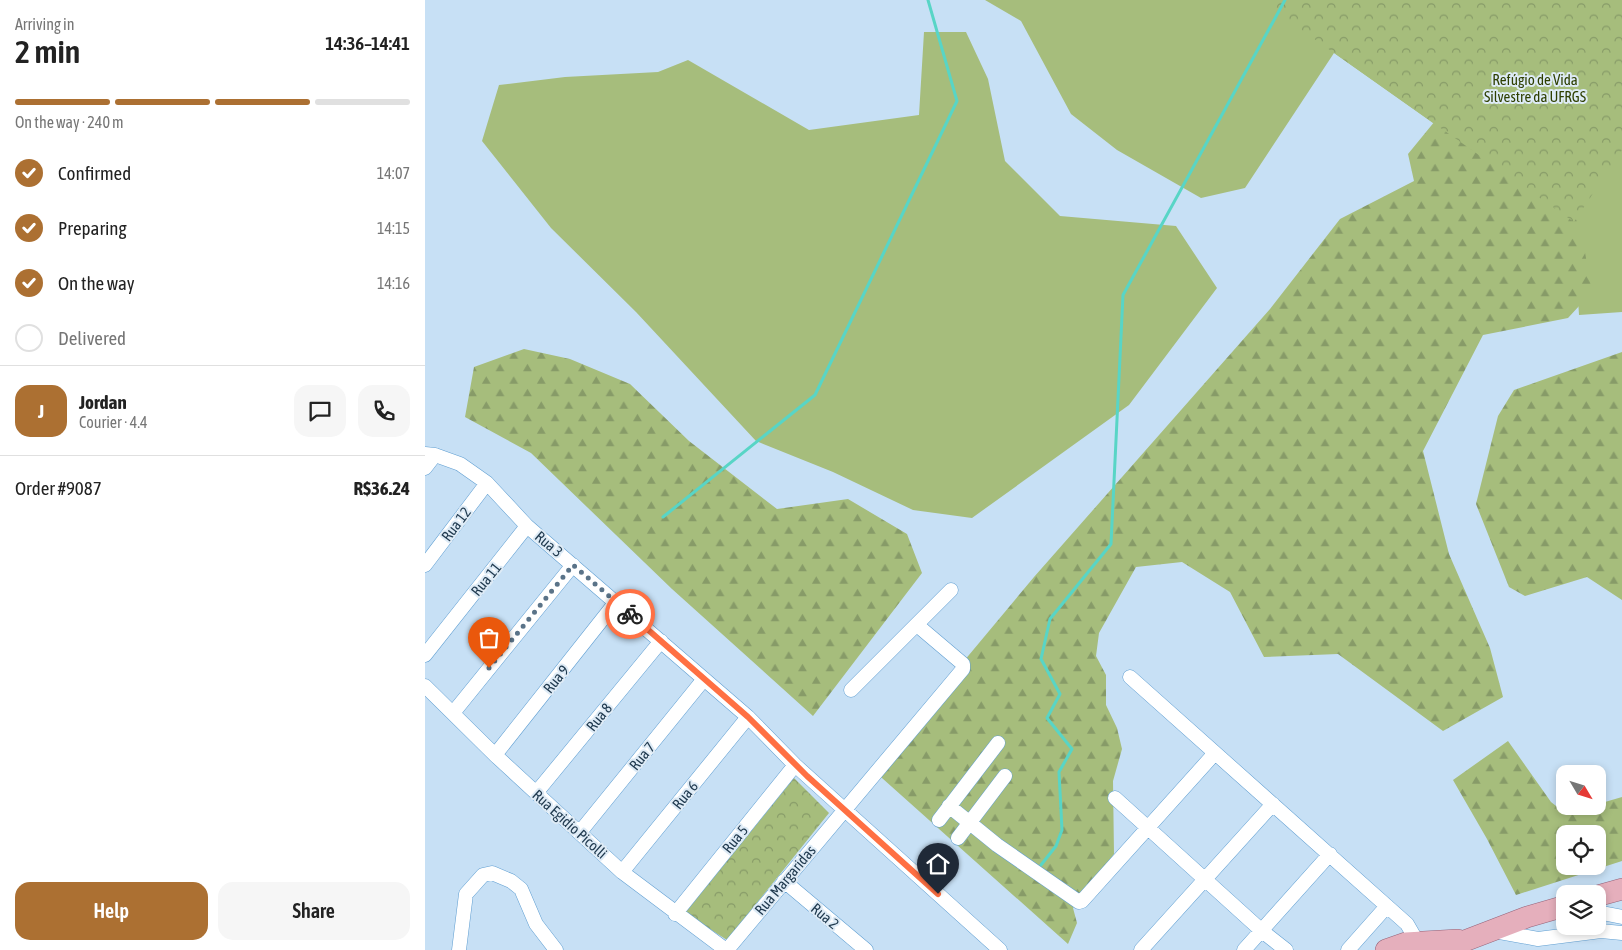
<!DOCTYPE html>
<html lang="en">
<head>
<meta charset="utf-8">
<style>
  :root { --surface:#fff; --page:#f6f6f6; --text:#222; --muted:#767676; --line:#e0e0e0; --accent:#ac7032 }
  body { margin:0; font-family:"Asap Condensed",sans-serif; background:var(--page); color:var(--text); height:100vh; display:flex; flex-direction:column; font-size:19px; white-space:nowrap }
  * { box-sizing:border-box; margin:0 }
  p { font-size:16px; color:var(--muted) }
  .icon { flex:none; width:28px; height:28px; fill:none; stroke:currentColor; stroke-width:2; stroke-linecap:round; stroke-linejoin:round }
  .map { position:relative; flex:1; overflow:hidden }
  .sheet { display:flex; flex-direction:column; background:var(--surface); width:425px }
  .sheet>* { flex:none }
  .needle { width:32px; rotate:128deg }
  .buttons { position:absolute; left:1131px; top:765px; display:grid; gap:10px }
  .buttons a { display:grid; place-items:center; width:50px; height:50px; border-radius:10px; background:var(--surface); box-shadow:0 2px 8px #0003; font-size:25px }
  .pin { position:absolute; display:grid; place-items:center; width:42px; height:42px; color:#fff; margin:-51px -21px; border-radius:50% 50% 50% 0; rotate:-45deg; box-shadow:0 0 5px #0007 }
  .pin .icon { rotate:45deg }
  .courier { position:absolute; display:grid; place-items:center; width:50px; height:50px; margin:-25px; border:4px solid #ff7043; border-radius:50%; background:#fff; color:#222; box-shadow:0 1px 6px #0007 }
  .summary em { font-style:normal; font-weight:600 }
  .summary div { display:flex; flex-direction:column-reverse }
  .summary { display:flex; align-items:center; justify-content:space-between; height:85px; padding:0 15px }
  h1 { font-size:32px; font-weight:600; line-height:38px }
  .bar { display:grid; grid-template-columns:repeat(4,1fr); gap:8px 5px; align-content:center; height:60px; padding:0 15px }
  .bar i { height:6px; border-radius:4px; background:var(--line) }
  .bar .current { background:var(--accent) }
  .bar p { grid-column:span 4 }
  .line { display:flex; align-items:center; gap:12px; padding:0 15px; border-top:1px solid var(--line) }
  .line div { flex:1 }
  .round { display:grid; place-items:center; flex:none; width:52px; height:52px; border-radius:15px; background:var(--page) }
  ol { padding:0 15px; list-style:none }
  li { display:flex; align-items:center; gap:15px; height:55px }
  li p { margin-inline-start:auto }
  li .icon { padding:5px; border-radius:50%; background:var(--accent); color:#fff; stroke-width:4 }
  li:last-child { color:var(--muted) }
  li i { width:28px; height:28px; border:2px solid var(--line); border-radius:50% }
  .action { display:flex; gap:10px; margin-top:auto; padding:10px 15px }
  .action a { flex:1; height:58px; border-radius:15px; background:var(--accent); color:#fff; font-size:20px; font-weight:600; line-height:58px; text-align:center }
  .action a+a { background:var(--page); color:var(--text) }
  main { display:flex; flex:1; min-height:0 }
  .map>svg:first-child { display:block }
  .grass { fill:#a6bd7c }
  .forest { fill:url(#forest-firs); fill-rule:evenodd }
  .park { fill:url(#park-crowns) }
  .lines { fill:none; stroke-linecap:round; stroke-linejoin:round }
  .stream { stroke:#58d5c6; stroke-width:3 }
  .minor-casing { stroke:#609fd2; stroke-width:15 }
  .primary-casing { stroke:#956379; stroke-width:22 }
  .minor { stroke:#fff; stroke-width:14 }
  .primary { stroke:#e5afbc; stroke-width:21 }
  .done { stroke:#5a7388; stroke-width:5; stroke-dasharray:0 9 }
  .route { stroke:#ff7043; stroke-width:6 }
  .labels { text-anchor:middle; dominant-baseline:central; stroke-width:4; stroke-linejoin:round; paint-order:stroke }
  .park-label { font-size:15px; fill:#2e3f00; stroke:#deebf6 }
  .street-label { font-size:15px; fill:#1f394e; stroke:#deebf6 }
</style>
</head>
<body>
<main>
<section class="sheet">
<div class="summary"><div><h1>2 min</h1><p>Arriving in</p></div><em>14:36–14:41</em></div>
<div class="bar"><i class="current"></i><i class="current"></i><i class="current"></i><i></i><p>On the way · 240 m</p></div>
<ol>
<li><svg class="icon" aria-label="check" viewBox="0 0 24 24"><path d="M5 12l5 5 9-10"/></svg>Confirmed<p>14:07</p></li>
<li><svg class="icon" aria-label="check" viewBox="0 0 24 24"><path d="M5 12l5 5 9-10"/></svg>Preparing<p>14:15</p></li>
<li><svg class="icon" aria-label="check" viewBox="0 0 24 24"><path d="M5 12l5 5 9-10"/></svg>On the way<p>14:16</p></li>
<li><i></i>Delivered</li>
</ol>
<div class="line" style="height:90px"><b class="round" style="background:var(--accent);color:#fff">J</b><div><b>Jordan</b><p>Courier · 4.4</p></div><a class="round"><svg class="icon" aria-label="chat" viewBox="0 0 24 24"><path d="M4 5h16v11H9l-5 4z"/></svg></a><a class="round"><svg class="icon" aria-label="phone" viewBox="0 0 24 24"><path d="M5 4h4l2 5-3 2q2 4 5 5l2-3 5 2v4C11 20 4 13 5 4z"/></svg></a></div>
<div class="line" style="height:65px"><div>Order #9087</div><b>R$36.24</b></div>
<div class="action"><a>Help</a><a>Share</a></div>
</section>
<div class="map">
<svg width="1197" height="950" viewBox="0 0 1197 950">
  <defs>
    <pattern id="forest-firs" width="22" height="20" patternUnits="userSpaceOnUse" patternTransform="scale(1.25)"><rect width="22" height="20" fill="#a6bd7c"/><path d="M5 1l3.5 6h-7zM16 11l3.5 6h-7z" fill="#879b68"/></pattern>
    <pattern id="park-crowns" width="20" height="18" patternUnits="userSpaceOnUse" patternTransform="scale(1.25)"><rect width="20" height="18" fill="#a6bd7c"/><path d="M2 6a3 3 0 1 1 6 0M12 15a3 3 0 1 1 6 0" fill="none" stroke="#879b68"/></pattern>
  </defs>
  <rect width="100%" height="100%" fill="#c7e0f5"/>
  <path class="grass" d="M560,0h637v312l-43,3 -6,-93 -239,-169 -89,135 -44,10 -84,-48 -46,-36 -50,-93z
    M499,32h42l22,47 17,82 55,55 116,10 41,62 -88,117 -157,113 -59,-8 -80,-38 -77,-31 -120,-129 -85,-84 -69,-87 17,-56 66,-8 93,-5 30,-12 121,70 110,-15z"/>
  <path class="forest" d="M1019,110l131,86 17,96 -24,26 -85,17 -60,116 26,103 41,94 13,49 -60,34 -105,-77 -74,3 -34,-65 -48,-30 -46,5 -37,66 -3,23 10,19v30l11,23 5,21 -9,32 1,73 -41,54 4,15 -9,21 -195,-174 161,-193 236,-268 70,-90 74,-38 -6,-27z
    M99,349l46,10 60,25 59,57 88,68 71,-10 59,35 15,39 -109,143 -141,-127 -141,-136 -66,-36 9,-50z
    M1197,352v248l-35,-23 -62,19 -16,-9 -33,-83 22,-88 16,-26z
    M1083,741l43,61 14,11 25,-7h7l1,-2 24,-7v64l-106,34 -29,-56 -34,-59zM1140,834h32v32h-32z"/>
  <path class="park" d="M834,0h363v150l-48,72z
    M369,778l35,35 -102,127 -42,-27z"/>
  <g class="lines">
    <path class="stream" d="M238,517l152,-122 142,-294 -29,-101
      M616,865l15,-19 6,-16 -3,-58 13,-23 -25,-31 13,-24 -19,-35 9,-40 61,-75 12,-249 162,-295"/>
    <defs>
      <path id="minor" d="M0,454l10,1 25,9 27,19 40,43 221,191 47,48 205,185
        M0,468l10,-13
        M0,565l62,-82
        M0,655l102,-129
        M705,677l277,247 11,19
        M0,686l70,69 127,117 104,78
        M426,690l100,-100
        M28,713l120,-148
        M70,755l121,-153
        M111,793l125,-152
        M690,798l147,133 24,19
        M524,806l48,39 82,57 3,-1 133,-148
        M514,820l59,-77
        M155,832l124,-153
        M533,838l47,-62
        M197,872l126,-155
        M359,881l82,69
        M1172,912l25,5
        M250,914l120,-149
        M1069,931l44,8 63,-8 21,2
        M34,950l7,-56 17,-19 9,-2 19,8 10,8 15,35 20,26
        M302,950l236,-281v-5l-46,-39
        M716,950l132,-146
        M819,950l86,-96
        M923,950l39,-44"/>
      <path id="primary" d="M1172,896l25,-7
        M961,950l20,-7 52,-3
        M1016,950l86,-33 38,-11"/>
    </defs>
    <use href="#minor" class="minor-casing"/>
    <use href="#primary" class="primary-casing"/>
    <use href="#minor" class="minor"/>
    <use href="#primary" class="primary"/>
  </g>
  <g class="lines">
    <path class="done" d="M64,668l84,-103 57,49"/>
    <path class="route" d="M205,614l118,103 59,59 131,118"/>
  </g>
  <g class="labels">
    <g class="park-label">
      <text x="1110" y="79">Refúgio de Vida<tspan x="1110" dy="17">Silvestre da UFRGS</tspan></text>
    </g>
    <g class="street-label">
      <text transform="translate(31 524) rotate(-53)">Rua 12</text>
      <text transform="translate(124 544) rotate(40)">Rua 3</text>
      <text transform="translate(61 579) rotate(-51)">Rua 11</text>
      <text transform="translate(131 679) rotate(-51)">Rua 9</text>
      <text transform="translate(174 717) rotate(-51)">Rua 8</text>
      <text transform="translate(217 756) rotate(-51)">Rua 7</text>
      <text transform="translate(260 795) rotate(-51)">Rua 6</text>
      <text transform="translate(145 824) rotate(42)">Rua Egidio Picolli</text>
      <text transform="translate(310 839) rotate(-51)">Rua 5</text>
      <text transform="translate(360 880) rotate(-50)">Rua Margaridas</text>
      <text transform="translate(400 916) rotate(40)">Rua 2</text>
    </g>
  </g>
</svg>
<div class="buttons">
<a><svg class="needle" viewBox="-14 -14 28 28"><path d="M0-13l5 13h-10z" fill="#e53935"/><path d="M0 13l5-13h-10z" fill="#767676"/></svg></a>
<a><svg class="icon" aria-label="locate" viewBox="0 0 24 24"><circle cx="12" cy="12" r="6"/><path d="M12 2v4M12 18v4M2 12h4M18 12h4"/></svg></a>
<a><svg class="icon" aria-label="layers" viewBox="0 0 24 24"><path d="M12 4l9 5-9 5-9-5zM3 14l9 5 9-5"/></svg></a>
</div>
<div class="pin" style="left:64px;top:668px;background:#ea580c"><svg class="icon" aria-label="bag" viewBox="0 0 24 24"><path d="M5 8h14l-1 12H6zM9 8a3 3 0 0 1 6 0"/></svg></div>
<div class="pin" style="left:513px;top:894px;background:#1f2937"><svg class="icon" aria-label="home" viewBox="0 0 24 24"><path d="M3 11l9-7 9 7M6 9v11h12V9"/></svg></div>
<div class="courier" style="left:205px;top:614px"><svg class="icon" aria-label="bike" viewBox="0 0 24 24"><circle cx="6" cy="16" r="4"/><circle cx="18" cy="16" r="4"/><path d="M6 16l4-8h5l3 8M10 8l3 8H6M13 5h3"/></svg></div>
</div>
</main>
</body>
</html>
